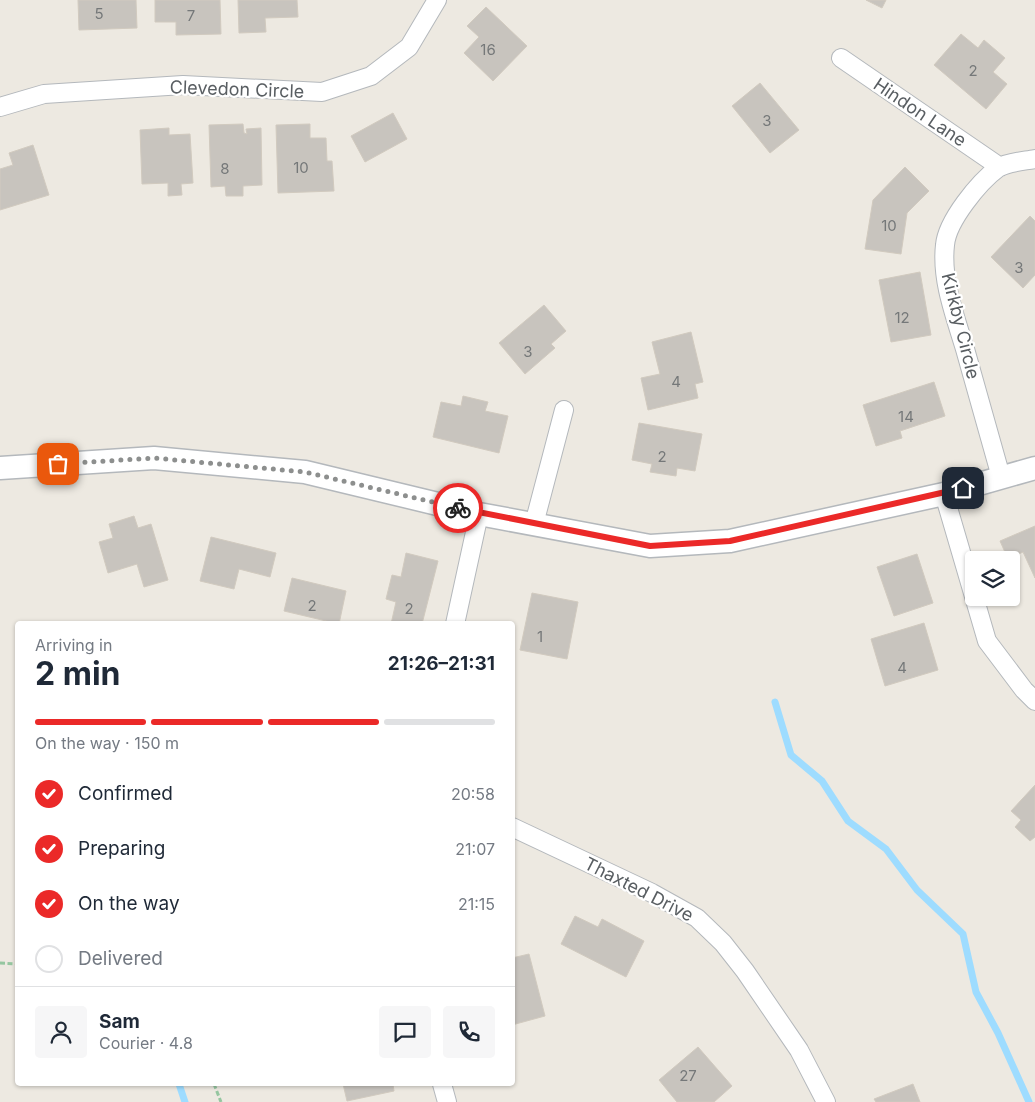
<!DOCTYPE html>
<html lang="en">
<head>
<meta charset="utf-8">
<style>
  :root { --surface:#fff; --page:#f6f6f7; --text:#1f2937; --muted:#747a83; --line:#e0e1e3; --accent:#eb2928 }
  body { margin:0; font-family:Inter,sans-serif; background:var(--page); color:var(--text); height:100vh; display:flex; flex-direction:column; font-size:19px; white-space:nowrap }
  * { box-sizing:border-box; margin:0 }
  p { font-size:16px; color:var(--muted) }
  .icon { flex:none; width:28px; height:28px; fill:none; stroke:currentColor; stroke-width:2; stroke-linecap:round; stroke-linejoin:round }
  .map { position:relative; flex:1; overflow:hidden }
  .panel { position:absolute; left:15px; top:621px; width:500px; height:465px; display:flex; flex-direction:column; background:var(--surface); border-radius:5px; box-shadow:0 1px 4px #0004 }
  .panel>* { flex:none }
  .controls { position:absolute; left:965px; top:551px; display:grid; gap:10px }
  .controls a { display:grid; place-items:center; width:55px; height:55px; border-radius:5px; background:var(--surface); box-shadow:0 1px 4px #0004; font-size:25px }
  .pin { position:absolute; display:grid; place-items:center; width:42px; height:42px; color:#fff; margin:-21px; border-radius:10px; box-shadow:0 2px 8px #0006 }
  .courier { position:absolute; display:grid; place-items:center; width:50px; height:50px; margin:-25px; border:4px solid #eb2928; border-radius:50%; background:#fff; color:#222; box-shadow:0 1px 6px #0007 }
  .overview em { font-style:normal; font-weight:700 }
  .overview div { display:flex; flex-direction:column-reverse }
  .overview { display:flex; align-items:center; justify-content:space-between; height:85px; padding:0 20px }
  h1 { font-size:32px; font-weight:700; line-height:38px }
  .bar { display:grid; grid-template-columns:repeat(4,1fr); gap:8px 5px; align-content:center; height:60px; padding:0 20px }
  .bar i { height:6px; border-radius:4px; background:var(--line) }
  .bar .on { background:var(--accent) }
  .bar p { grid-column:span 4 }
  .line { display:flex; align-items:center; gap:12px; padding:0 20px; border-top:1px solid var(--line) }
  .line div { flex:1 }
  .round { display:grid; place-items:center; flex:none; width:52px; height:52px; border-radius:5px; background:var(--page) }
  ol { padding:0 20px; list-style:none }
  li { display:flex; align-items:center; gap:15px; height:55px }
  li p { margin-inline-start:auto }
  li .icon { padding:5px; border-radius:50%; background:var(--accent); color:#fff; stroke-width:4 }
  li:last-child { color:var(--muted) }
  li i { width:28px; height:28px; border:2px solid var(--line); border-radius:50% }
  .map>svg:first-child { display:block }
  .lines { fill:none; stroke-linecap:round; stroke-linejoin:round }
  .stream { stroke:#9edcff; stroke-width:7 }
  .building { fill:#c8c4be; stroke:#d1cabf }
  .minor-casing { stroke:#b4b8bc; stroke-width:20 }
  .tertiary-casing { stroke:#b4b8bc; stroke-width:25 }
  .path { stroke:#95c6a0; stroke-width:3; stroke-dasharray:5 2.5; stroke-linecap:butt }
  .minor { stroke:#fff; stroke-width:18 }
  .tertiary { stroke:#fff; stroke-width:22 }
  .done { stroke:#8d8f8e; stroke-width:5; stroke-dasharray:0 9 }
  .route { stroke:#eb2928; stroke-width:6 }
  .labels { text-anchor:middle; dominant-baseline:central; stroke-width:4.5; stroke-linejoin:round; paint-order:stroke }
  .number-label { font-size:15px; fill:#757879 }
  .street-label { font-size:18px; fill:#595e62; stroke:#fff }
</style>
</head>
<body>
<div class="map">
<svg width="1035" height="1102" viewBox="0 0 1035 1102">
  <rect width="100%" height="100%" fill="#ede9e1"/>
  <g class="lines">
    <path class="stream" d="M775,702l16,53 31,26 26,40 38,28 31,41 46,44 13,58 22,41 31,69
      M179,1084l6,18"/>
  </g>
  <path class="building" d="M78,0h58l1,28 -58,2z
    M155,0h65l1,34 -45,1v-13h-21z
    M238,0h59l1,17 -33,1 1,14 -27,1z
    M866,0h20l-4,8z
    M486,7l41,39 -34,35 -29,-28 15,-16 -12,-11z
    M961,34l17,14 6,-8 21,18 -12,14 14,12 -21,25 -52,-44z
    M760,83l39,47 -29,23 -38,-47z
    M393,113l14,26 -42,23 -14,-26z
    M243,124l1,9 3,1 -1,-5 15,-1 1,57 -19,1v10h-17l-1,-10 -14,1 -2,-62z
    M310,124v14h16l1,23h5l2,30 -56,2 -2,-68z
    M169,128v7l21,-1 3,49 -12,1 1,11 -14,1v-13l-26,1 -2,-54z
    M33,145l16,50 -49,15v-41l13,-4 -4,-12z
    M905,167l24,24 -22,22 -6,41 -36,-5 8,-49z
    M1030,216l5,5v54l-12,13 -32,-31z
    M920,272l11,63 -40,7 -12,-62z
    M544,305l22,26 -15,13 4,4 -30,26 -26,-31z
    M691,332l12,50 -8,2 3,14 -50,12 -7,-32 19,-4 -8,-32z
    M934,382l11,34 -45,15 2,7 -26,8 -13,-41z
    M463,396l25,6 -3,9 23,5 -9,37 -66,-16 8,-35 20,4z
    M639,423l63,11 -7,37 -18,-3 -1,8 -26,-4 2,-8 -20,-4z
    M134,516l4,12 13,-4 17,56 -24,7 -7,-23 -29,9 -9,-31 14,-4 -4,-14z
    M1035,526v52l-12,-26 -15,7 -8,-18z
    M211,537l65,16 -6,24 -31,-8 -5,20 -34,-8z
    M406,553l32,8 -16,63h-31l5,-22 -10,-3 6,-24 9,2z
    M917,554l16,49 -39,13 -17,-49z
    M292,578l54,13 -7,33 -55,-13z
    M532,593l46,9 -11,57 -47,-9z
    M924,623l14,47 -53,16 -14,-47z
    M1035,785v52l-5,4 -15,-14 6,-7 -10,-9z
    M575,916l23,11 4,-8 42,22 -18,36 -65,-33z
    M529,954l16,62 -33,9v-25h3l-3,-10v-32z
    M698,1047l34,39 -18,16h-37l-18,-22z
    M343,1084h50l1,7 -47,10z
    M913,1084l7,18h-44l-2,-3z"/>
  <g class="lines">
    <defs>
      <path id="minor" d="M841,58l159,109
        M0,107l44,-13 139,-9 139,7 49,-16 38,-29 28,-47
        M1001,477c-12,-42 -24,-85 -36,-128 -10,-33 -24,-69 -20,-104 2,-24 34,-63 53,-77 9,-6 27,-7 37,-9
        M944,494l43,147 37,49 11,11
        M534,524l30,-114
        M455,624l24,-110
        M512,827l140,66 45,25 26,25 22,28 54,79 27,52
        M442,1084l5,18"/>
      <path id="tertiary" d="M0,468l154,-10 151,14 174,42 171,32 80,-5 214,-47 91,-26"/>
    </defs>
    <use href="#minor" class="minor-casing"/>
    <use href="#tertiary" class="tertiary-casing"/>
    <path class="path" d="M0,963l18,1
      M214,1084l7,18"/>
    <use href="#minor" class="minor"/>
    <use href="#tertiary" class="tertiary"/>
  </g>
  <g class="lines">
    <path class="done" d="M58,464l96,-6 151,14 153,36"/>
    <path class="route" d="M458,508l192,38 80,-5 233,-53"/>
  </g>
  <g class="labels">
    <g class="number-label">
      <text x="99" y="13">5</text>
      <text x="191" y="15">7</text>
      <text x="488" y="49">16</text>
      <text x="973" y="70">2</text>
      <text x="767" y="120">3</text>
      <text x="301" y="167">10</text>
      <text x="225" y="168">8</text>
      <text x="889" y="225">10</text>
      <text x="1019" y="267">3</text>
      <text x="902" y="317">12</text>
      <text x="528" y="351">3</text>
      <text x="676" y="381">4</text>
      <text x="906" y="416">14</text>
      <text x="662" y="456">2</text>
      <text x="312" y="605">2</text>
      <text x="409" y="608">2</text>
      <text x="540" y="636">1</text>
      <text x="902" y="667">4</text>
      <text x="688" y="1075">27</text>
    </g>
    <g class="street-label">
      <text transform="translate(237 89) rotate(2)">Clevedon Circle</text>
      <text transform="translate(920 112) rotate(34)">Hindon Lane</text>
      <text transform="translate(961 326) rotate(76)">Kirkby Circle</text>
      <text transform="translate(639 889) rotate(27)">Thaxted Drive</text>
    </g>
  </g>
</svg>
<div class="controls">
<a><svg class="icon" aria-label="layers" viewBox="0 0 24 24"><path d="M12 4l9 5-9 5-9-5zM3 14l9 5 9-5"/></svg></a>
</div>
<div class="pin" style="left:58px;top:464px;background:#ea580c"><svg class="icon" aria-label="bag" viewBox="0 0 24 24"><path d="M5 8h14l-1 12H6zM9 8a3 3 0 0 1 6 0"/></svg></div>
<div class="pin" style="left:963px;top:488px;background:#1f2937"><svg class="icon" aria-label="home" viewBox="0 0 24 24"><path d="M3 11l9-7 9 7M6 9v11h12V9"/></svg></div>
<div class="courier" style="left:458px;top:508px"><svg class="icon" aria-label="bike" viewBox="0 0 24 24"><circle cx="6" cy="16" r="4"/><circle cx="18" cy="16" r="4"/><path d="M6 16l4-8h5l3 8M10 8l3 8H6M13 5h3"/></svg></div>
<section class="panel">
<div class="overview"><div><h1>2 min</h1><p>Arriving in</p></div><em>21:26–21:31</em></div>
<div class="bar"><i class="on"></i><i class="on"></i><i class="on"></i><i></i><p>On the way · 150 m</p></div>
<ol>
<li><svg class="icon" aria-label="check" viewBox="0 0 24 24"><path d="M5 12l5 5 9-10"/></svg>Confirmed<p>20:58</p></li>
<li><svg class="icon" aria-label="check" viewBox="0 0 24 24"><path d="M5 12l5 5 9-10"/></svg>Preparing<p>21:07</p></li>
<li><svg class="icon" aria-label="check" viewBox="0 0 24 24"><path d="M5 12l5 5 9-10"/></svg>On the way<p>21:15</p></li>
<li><i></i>Delivered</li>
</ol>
<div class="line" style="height:90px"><a class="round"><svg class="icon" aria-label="person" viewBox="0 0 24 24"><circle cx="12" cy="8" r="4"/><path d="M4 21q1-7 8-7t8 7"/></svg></a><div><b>Sam</b><p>Courier · 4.8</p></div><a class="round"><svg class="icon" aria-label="chat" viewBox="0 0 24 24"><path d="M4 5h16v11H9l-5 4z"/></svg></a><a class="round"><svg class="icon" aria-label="phone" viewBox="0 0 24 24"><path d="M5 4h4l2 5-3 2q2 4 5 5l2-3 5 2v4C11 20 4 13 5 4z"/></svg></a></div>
</section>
</div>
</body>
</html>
